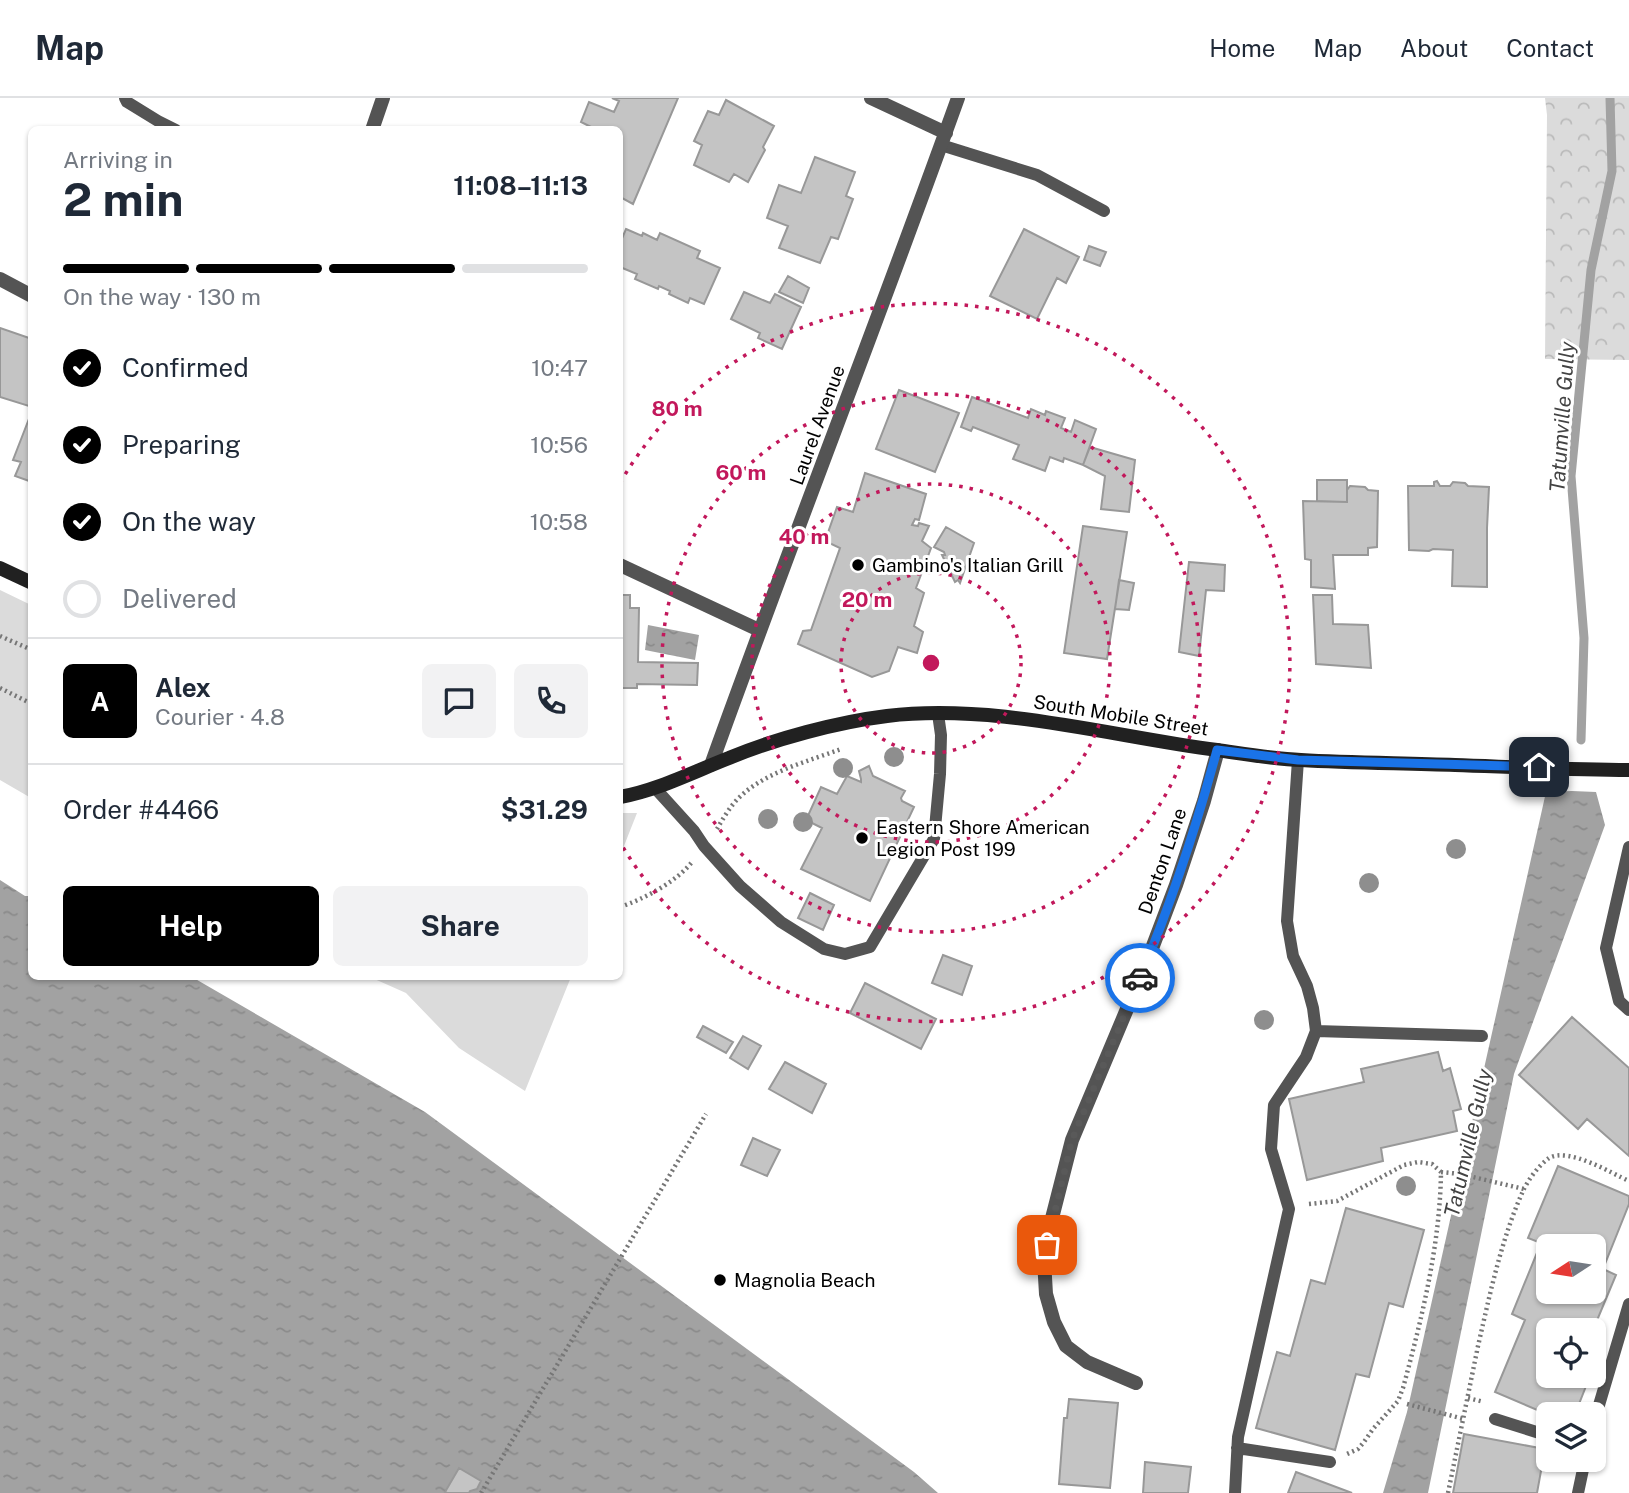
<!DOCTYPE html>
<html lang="en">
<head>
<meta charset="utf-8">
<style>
  :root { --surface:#fff; --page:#f2f2f3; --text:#1f2937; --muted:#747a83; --line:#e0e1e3; --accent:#000 }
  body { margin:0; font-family:"Public Sans",sans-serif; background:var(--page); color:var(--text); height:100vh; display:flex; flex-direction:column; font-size:26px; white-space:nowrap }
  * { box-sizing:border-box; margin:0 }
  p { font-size:23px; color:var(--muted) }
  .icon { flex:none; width:38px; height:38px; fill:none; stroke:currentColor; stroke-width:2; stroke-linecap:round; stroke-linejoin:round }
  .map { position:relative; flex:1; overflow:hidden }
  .drawer { position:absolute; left:28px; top:28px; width:595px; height:854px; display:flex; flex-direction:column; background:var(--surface); border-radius:10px; box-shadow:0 2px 5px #0004 }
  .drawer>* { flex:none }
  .needle { width:46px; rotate:258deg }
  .tools { position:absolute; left:1536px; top:1136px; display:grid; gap:14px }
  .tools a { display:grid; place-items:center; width:70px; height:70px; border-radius:10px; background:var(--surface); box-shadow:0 2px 5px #0004; font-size:35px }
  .pin { position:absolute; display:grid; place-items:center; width:60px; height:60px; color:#fff; margin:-30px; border-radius:14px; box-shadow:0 4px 10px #0006 }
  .courier { position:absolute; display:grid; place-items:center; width:70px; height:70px; margin:-35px; border:5px solid #1a73e8; border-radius:50%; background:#fff; color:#222; box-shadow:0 2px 9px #0007 }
  .summary em { font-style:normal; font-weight:700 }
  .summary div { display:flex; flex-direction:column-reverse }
  .summary { display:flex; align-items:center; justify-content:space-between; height:119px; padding:0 35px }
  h1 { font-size:46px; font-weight:700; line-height:52px }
  .bar { display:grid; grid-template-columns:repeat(4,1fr); gap:10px 7px; align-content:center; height:84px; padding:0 35px }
  .bar i { height:9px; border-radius:5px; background:var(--line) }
  .bar .active { background:var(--accent) }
  .bar p { grid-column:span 4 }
  .line { display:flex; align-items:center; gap:18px; padding:0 35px; border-top:2px solid var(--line) }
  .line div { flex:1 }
  .round { display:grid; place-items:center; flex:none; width:74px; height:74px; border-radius:10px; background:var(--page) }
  ol { padding:0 35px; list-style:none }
  li { display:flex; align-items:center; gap:21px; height:77px }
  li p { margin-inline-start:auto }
  li .icon { padding:7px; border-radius:50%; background:var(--accent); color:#fff; stroke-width:4 }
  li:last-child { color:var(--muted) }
  li i { width:38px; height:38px; border:4px solid var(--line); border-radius:50% }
  .button { display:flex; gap:14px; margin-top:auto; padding:14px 35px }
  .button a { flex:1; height:80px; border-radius:10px; background:var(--accent); color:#fff; font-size:28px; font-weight:700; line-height:80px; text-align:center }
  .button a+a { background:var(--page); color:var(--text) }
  header { display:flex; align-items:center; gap:42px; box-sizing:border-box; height:98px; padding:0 35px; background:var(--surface); border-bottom:2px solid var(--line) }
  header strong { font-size:33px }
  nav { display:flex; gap:38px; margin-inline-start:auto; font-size:24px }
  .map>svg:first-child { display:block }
  .forest { fill:url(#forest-crowns) }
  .green { fill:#dbdbdb }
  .water { fill:url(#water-ripples) }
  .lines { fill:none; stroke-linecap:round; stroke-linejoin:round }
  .stream { stroke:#a2a2a2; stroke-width:9 }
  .building { fill:#c4c4c4; stroke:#989898; stroke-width:2; fill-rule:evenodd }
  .path { stroke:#767676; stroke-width:4.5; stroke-dasharray:2 3.5; stroke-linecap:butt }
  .service { stroke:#545454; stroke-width:12 }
  .minor { stroke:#545454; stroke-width:14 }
  .secondary { stroke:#212121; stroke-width:14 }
  .tree { fill:#8e8e8e }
  .done { stroke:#595959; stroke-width:7; stroke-dasharray:0 12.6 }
  .route { stroke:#1a73e8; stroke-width:9 }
  .ring { fill:none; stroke:#c2185b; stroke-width:3.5; stroke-dasharray:3.5 7 }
  .poi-dot { fill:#000; stroke:#fff; stroke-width:2.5 }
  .labels { text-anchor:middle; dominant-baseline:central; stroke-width:6; stroke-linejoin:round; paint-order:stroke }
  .street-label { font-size:19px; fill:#000; stroke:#fff }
  .poi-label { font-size:19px; fill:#000; stroke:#fff; text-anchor:start }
  .water-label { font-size:21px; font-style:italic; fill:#434343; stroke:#fff }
  .centre { fill:#c2185b; stroke:#fff; stroke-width:3.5 }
  .ring-label { font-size:21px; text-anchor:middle; font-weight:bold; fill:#c2185b; stroke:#fff; stroke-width:6; stroke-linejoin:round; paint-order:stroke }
</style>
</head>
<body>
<header>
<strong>Map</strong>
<nav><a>Home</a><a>Map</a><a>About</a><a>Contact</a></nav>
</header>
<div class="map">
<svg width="1629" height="1395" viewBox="0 0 1629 1395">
  <defs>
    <pattern id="forest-crowns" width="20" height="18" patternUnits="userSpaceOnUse" patternTransform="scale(1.75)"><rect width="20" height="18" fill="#dbdbdb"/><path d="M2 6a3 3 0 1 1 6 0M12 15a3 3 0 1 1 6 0" fill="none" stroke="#bababa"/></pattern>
    <pattern id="water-ripples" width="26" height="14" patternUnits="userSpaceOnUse" patternTransform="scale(1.75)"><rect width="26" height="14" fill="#a2a2a2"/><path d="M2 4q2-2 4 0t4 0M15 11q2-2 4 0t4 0" fill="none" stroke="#8a8a8a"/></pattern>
  </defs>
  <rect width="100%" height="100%" fill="#fff"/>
  <path class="forest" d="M1545,0h84v262l-84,-1 2,-244z"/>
  <path class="green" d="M0,492l31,15v193l-31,-18z
    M620,715h17l-17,43z
    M370,879h201l-46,114 -66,-43 -53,-55z"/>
  <path class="water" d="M648,527l51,10 -4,25 -50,-10z
    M1572,693l24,1 9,33 -91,249 -86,419h-45l24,-81 139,-620z
    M0,782l25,16h6l1,80 160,1 233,135 489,360 24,21h-938z"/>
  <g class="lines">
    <path class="stream" d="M1581,642l3,-102 -13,-162 20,-206 21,-99 -2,-73"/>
  </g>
  <path class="building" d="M612,0h66l-45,106 -13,-7v-67h-23l-16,-8 8,-20 25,10 5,-11z
    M726,2l48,26 -11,21 2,3 -17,32 -14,-8 -5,8 -35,-17 8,-20 -8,-4 14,-30 11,4z
    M815,59l40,15 -9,24 7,3 -15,40 -7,-2 -11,26 -41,-15 9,-22 -21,-8 12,-33 22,8z
    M626,131l16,7 1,-3 14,7 3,-7 40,18 -3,7 23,10 -16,36 -14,-6 -2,5 -19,-9 1,-3 -11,-5 -1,3 -23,-10 2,-5 -17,-7v-24z
    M1024,131l55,28 -13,26 -9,-5 -20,41 -47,-23z
    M1089,148l17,6 -6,14 -16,-6z
    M788,178l21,12 -6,15 -24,-11z
    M744,194l26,11 5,-9 26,13 -19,42 -24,-11 2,-5 -29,-14z
    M0,230l32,11v68l-32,-10z
    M899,292l60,23 -24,59 -59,-23z
    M972,299l56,21 3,-9 14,6 1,-4 19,7 -4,10 10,4 4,-12 21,9 -13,36 -19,-7 -1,4 -13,-5 -5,14 -32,-12 6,-14 -46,-18 -2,4 -10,-4z
    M32,313v71l-17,-6 6,-14 -8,-2z
    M1090,349l45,13 -6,52 -28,-3 4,-33 -22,-11z
    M865,375l61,21 -7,26 -4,-1 -3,6 6,1 1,-3 10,3 -7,15 9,7 -15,40 8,5 -10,33 9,6 -6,21 -19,-6 -9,24 -17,6 -74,-33 5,-13 8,-1 29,-82 -15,-7 12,-34 16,5z
    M1317,382h30v22l-30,-1z
    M1437,383l3,5h10l3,-4 12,1 3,3 21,1 -2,41v59l-35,-1 1,-36 -20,-1 -4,2 -20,-1 -1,-64h26v-4z
    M1350,388l15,1 3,3 10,1 -1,56 -9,1v7h-35l2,34 -24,-2v-27l-6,-1 -2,-58 44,1v-12z
    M1083,428l44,6 -20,127 -43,-6z
    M946,429l28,16 -14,40 -2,-3 -3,2 -13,-27h3l-1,-3 -10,-5z
    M1189,464l36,3 -1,26 -18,-1 -7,66 -20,-4z
    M1119,482l15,3 -5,27 -14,-1z
    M620,497h10v13h9l-1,54 60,1 -1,22 -60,-1v4h-17z
    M1313,497h19l1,29 35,1 3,43 -55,-4z
    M869,668l4,10 32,15 -4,7 1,3 12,6 -44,94 -69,-32 21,-41 -16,-8 15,-33 16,7 10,-18 14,6v-3l-2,-8z
    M810,795l24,12 -11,25 -25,-12z
    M943,857l29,11 -10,29 -30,-12z
    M865,885l71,36 -15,30 -71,-36z
    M1572,919l57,51v88l-42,-37 -9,10 -59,-54z
    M703,928l30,16 -7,11 -29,-16z
    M743,938l18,10 -13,23 -18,-11z
    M1438,954l5,19 7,-3 11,41 -8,2 4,20 -76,17 2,13 -76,19 -18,-81 75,-17 -3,-13z
    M785,964l41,22 -14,29 -43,-24z
    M753,1040l27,12 -13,26 -26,-11z
    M1558,1068l71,30v8l-26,65 13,6 -23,55h-44v46h41l-15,38 -26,1 -54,-23 30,-72 -13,-6 29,-71 -13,-5zM1549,1148h45v46h-45z
    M1346,1110l78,22 -21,77 -14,-4 -20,74 -13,-3 -21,76 -79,-22 21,-76 13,4 21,-76 14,4z
    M1069,1301l49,4 -8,85 -51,-4 5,-66h3z
    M1464,1336l81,15 -8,44h-84z
    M1145,1364l46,5 -3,26h-45z
    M459,1370l22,13 -4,8 -7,2 -1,2h-22l-2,-1z
    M1296,1374l56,21h-64z"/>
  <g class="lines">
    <path class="path" d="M0,538l32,14
      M0,590l32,16
      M717,731c7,-12 15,-26 26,-35 26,-23 66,-33 98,-45
      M620,809c24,-8 56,-25 72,-45
      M1441,1074l19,2 64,15
      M1309,1106l28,-3 67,-36 14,-3 14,2 9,8c-1,73 -19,146 -38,216l-5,13 -25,28 -9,13 -6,7 -11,5
      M1468,1300l16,4
      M1407,1306l57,15
      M481,1395l225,-379
      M1448,1395c10,-49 20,-98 30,-147 12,-52 23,-106 45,-155 5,-11 16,-26 26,-33 20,-11 62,15 80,23"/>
    <path class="service" d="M125,0l2,4 31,19 18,9
      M941,47l96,30 67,36
      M655,690l39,43 10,15 36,40 41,36 43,27 21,5 25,-7 64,-108 6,-65 1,-39 -3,-21
      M1629,749l-23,101 13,53 10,9
      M1316,933l166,5
      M1495,1321l54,17
      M1594,1324l35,-118
      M1237,1350l93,14
      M1235,1395l3,-56 51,-228 -18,-60 3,-44 32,-48 10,-26 -3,-23 -6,-22 -14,-30 -6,-35 11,-161
      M1578,1395l7,-33"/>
    <path class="minor" d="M871,0l75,35
      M372,32l11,-32
      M0,181l32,17
      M620,467l139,65
      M711,667c80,-223 167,-444 247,-667
      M1136,1285l-49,-21 -21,-16 -12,-24 -8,-28 -2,-34 5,-30 23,-90 76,-181 28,-74 28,-84 14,-51"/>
    <path class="secondary" d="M0,470l32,15
      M620,699c38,-7 73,-25 109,-39 45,-19 109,-36 158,-42 108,-13 223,20 330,34 28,4 56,9 84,10 51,3 102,3 154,5 58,2 116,5 174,5"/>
  </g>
  <g class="tree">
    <circle cx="894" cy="659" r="10"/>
    <circle cx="843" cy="670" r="10"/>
    <circle cx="768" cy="721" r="10"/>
    <circle cx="803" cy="724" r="10"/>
    <circle cx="1456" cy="751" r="10"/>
    <circle cx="1369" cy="785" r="10"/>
    <circle cx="1264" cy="922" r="10"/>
    <circle cx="1406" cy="1088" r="10"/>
  </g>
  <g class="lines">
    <path class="done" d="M1047,1147l25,-105 68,-162"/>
    <path class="route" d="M1140,880c31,-74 56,-150 77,-228l81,10 241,7"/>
  </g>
  <g class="ring">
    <circle cx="931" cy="565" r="90"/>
    <circle cx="931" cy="565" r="179"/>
    <circle cx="931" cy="565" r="269"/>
    <path d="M620 385A359 359 0 1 1 620 744"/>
  </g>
  <g class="poi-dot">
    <circle cx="858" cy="467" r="7"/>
    <circle cx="862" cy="740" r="7"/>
    <circle cx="720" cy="1182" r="7"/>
  </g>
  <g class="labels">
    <g class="street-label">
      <text transform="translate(817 327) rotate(-70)">Laurel Avenue</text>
      <text transform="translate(1121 617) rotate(9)">South Mobile Street</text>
      <text transform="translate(1162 763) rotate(-71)">Denton Lane</text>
    </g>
    <g class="poi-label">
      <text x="872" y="467">Gambino's Italian Grill</text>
      <text x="876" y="729">Eastern Shore American<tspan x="876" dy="22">Legion Post 199</tspan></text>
      <text x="734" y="1182">Magnolia Beach</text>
    </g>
    <g class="water-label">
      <text transform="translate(1562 319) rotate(-86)">Tatumville Gully</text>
      <text transform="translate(1468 1045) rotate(-77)">Tatumville Gully</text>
    </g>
  </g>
  <circle cx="931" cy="565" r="10" class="centre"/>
  <g class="ring-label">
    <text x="677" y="318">80 m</text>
    <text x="741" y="382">60 m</text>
    <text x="804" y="446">40 m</text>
    <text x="867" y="509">20 m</text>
  </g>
</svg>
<div class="tools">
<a><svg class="needle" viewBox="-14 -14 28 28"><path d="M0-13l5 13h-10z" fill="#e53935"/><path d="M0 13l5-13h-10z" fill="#747a83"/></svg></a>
<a><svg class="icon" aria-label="locate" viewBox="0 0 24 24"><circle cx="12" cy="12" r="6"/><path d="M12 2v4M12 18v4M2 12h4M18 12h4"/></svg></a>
<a><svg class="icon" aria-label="layers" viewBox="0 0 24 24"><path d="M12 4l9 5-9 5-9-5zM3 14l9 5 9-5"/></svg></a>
</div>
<div class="pin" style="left:1047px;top:1147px;background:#ea580c"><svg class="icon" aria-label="bag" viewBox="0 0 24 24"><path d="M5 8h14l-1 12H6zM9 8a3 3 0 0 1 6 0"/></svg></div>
<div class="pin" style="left:1539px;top:669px;background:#1f2937"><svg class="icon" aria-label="home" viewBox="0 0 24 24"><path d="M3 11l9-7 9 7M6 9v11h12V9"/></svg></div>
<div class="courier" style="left:1140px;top:880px"><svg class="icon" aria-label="car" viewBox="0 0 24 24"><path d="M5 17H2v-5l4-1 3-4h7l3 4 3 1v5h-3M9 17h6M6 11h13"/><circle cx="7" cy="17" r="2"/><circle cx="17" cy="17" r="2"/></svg></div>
<section class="drawer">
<div class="summary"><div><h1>2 min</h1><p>Arriving in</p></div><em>11:08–11:13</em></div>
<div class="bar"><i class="active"></i><i class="active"></i><i class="active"></i><i></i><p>On the way · 130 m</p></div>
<ol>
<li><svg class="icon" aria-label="check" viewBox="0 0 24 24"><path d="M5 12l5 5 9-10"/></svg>Confirmed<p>10:47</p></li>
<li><svg class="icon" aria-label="check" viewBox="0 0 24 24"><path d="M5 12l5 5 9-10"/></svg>Preparing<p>10:56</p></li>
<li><svg class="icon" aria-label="check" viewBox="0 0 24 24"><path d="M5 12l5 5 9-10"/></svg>On the way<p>10:58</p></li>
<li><i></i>Delivered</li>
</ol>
<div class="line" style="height:126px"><b class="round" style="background:var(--accent);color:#fff">A</b><div><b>Alex</b><p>Courier · 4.8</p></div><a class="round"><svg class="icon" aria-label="chat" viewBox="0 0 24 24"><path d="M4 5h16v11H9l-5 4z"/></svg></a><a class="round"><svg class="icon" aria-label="phone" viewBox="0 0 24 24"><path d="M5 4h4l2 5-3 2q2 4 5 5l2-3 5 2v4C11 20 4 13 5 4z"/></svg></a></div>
<div class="line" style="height:91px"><div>Order #4466</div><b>$31.29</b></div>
<div class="button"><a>Help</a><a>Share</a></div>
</section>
</div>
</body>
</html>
